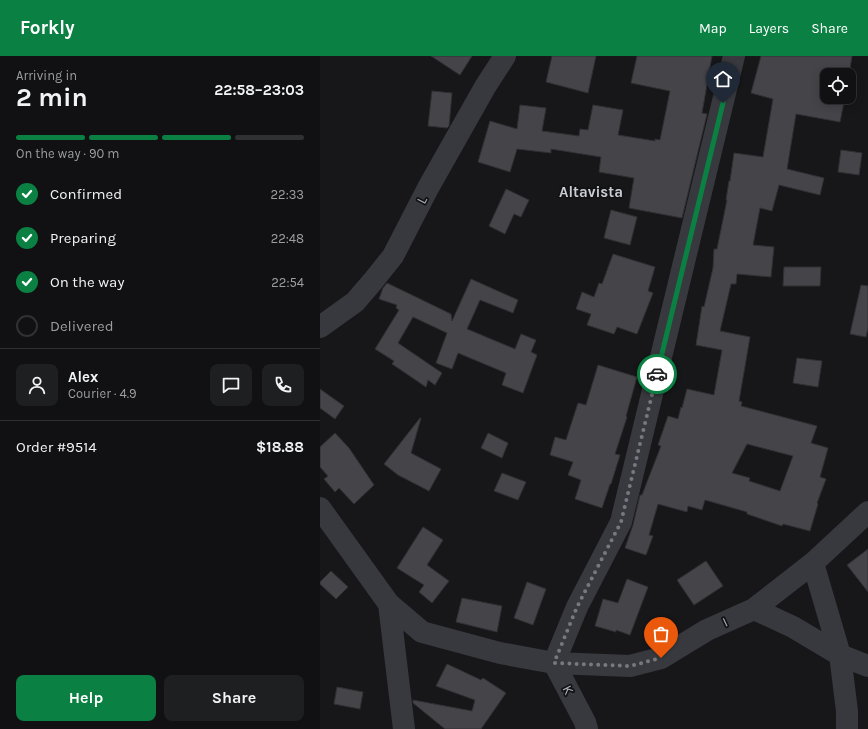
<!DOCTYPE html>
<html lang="en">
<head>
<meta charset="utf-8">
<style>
  :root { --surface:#111113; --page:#1e1f21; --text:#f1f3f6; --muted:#9c9da0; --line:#303133; --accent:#0b8043 }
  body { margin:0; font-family:Karla,sans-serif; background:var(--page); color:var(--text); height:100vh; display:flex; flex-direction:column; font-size:15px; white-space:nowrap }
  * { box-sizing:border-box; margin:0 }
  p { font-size:13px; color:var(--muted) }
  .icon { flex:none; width:22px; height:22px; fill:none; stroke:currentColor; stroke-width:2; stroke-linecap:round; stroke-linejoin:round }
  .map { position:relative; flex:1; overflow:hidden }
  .drawer { display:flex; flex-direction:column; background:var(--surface); width:320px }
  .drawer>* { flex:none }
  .tools { position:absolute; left:500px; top:12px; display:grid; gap:8px }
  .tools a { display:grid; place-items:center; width:36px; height:36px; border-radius:8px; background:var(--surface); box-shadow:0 2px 10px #0003,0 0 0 1px var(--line); font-size:20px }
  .pin { position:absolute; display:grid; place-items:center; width:34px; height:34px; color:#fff; margin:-41px -17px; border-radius:50% 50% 50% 0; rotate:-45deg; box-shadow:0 0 4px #0007 }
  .pin .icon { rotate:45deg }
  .courier { position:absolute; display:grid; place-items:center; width:40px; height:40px; margin:-20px; border:3px solid #0b8043; border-radius:50%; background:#fff; color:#222; box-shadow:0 1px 5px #0007 }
  .head em { font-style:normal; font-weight:700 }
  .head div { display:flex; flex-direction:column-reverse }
  .head { display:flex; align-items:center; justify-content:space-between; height:68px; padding:0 16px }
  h1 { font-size:26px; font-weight:700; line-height:30px }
  .bar { display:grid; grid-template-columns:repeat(4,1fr); gap:6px 4px; align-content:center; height:48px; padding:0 16px }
  .bar i { height:5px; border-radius:3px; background:var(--line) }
  .bar .current { background:var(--accent) }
  .bar p { grid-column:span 4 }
  .line { display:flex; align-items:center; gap:10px; padding:0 16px; border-top:1px solid var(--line) }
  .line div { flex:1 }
  .round { display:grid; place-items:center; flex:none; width:42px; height:42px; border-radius:8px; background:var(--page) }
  ol { padding:0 16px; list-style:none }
  li { display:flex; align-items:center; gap:12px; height:44px }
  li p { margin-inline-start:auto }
  li .icon { padding:4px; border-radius:50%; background:var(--accent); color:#fff; stroke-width:4 }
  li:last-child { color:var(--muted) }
  li i { width:22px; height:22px; border:2px solid var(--line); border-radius:50% }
  .action { display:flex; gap:8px; margin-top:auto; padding:8px 16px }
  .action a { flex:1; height:46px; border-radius:8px; background:var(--accent); color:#fff; font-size:16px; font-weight:700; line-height:46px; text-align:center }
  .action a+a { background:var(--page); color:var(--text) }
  header { display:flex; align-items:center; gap:24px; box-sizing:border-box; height:56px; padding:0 20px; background:var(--accent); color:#fff }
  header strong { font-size:19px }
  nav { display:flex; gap:22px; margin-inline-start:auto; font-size:14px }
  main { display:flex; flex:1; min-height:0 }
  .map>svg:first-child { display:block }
  .building { fill:#444449; stroke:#313135; fill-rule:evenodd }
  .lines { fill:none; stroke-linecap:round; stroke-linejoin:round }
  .street { stroke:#38393e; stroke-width:22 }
  .done { stroke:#777980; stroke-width:4; stroke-dasharray:0 7.2 }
  .route { stroke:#0b8043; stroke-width:5 }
  .labels { text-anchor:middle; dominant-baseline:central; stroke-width:3.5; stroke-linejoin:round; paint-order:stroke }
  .street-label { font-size:14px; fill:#aaaeb8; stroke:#121214 }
  .neighbourhood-label { font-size:15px; font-weight:bold; fill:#cbcdd4; stroke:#121214 }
</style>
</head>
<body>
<header>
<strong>Forkly</strong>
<nav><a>Map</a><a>Layers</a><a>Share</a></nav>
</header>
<main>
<section class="drawer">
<div class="head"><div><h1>2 min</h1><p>Arriving in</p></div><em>22:58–23:03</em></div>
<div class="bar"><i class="current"></i><i class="current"></i><i class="current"></i><i></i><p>On the way · 90 m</p></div>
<ol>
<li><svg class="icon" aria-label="check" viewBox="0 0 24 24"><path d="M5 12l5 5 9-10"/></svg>Confirmed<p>22:33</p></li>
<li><svg class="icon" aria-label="check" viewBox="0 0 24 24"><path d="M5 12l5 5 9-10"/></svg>Preparing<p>22:48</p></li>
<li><svg class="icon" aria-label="check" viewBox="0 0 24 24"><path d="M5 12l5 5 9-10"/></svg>On the way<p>22:54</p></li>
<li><i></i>Delivered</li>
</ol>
<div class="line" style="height:72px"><a class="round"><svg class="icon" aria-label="person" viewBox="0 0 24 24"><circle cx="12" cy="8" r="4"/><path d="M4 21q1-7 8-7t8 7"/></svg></a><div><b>Alex</b><p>Courier · 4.9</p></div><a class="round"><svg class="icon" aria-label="chat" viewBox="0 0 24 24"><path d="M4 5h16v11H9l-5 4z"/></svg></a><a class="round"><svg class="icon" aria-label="phone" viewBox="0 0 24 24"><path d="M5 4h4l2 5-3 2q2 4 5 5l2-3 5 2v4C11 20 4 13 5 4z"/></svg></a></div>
<div class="line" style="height:52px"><div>Order #9514</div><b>$18.88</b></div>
<div class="action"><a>Help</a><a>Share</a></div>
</section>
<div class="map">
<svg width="548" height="673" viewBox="0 0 548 673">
  <rect width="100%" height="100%" fill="#171719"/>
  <path class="building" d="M111,0h41l-12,19z
    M232,0h44l-8,37 -42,-11z
    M317,0h75l-10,57 5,1 -25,104 -53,-10 5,-30 -35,-6 2,-15 -50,-8v4l-34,-4 -7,23 -32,-10 12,-41 27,8 3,-24 26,3 -4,23 37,5 1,-7 8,1 5,-25 30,5 -5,25 37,6v-2l5,1 10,-49 -39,-8z
    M441,0h91l-3,19h-22v22h18l-5,25 -44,-8 -9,55 37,9 -4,17 -41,-10 -7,26 -12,-3 -7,37 21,2 -3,30 -34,-3 -1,10h-5l-11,47 30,6 -11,64 3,1 -1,4 76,20 -6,17 17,5 -8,29 6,2 -9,24 1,1 -8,27 -27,-7 -1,2 -35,-12v-2l-42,-12 -3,10 -14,-4 -1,6 -29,-8 -9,31 4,1 -7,19 -21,-7 8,-23 7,-30h2l19,-49 -3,-1 10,-29 10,3 3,-12 1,1 5,-19 27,6 8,-45 -26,-5 6,-39 2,1 9,-39 1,-19h3l10,-49h-1l3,-19h1l4,-28 29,4 10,-58 -22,-6zM427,388l46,12 -13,35 -31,-10 1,-3 -18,-5z
    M112,35l20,2 -3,33 -2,2 -19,-2z
    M521,94l21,3 -3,22 -21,-3z
    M186,133l23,11 -8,17 -7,-3 -9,20 -16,-8z
    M291,154l26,7 -7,28 -26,-7z
    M293,198l42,13 -7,24 5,2 -16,41 -20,-7 -3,7 -27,-9 4,-11 -15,-5 6,-17 12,5 5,-14 3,1z
    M464,211h37l-1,19h-37z
    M151,223l47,21 -5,13 -33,-13 -13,29 48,20 6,-15 15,6 -5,12 6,3 -14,38 -21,-8 4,-12 -48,-20 -6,16 -16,-6 11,-30 -34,-16 -15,26 44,30 -7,12 -7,-5 -2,7 -34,-23 2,-3 -19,-12 24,-39 -3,-2 1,-3 -18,-6 4,-11 4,-5 64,31 1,7z
    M541,229l7,1v42l-2,9 -16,-3z
    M477,302l25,3 -4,26 -25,-4z
    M278,309l39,12 -11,39 1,1 -12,37 5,1 -9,29h-1l-8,24 -27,-9 6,-19 -13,-5 5,-13 -23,-7 5,-18 11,3 12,-37 8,2z
    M0,333l24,17 -9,13 -15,-11z
    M100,362h1l-10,35 30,16 -12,22 -31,-16 -14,-11z
    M15,377l14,15 25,37 -20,19 -15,-16 -4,4 -11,-13 4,-3 -8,-9v-20z
    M168,377l20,10 -6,15 -21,-10z
    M182,417l24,9 -8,18 -24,-9z
    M103,471l20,13 -16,25 22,16 -17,22 -13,-11 5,-7 -27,-17z
    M548,493v43l-21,-27z
    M386,505l17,25 -29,19 -17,-25z
    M11,515l17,16 -12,12 -16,-15v-2z
    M307,523l21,8 -18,48 -14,-5v2l-21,-6 8,-27 15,4z
    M207,526l19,7 -13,36 -19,-7z
    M142,542l40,8 -5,26 -41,-10z
    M127,608l34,16 2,-2 23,15 -25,36h-36l-32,-26v-3l59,11 3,-11 -39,-14z
    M17,631l26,5 -3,17 -26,-5z"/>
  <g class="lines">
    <path class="street" d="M0,271l35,-25 18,-21 20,-25 35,-68 57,-101 20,-31
      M0,452l69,96 33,28 78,21 54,10 76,3 31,-8 46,-28 47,-21 59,-46 55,-51
      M493,507l27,92 7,56v18
      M69,548l15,125
      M434,553l39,18 47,28 28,11
      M267,673l-2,-7 -31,-59 23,-56 44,-85 113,-466"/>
  </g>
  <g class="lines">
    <path class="done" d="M337,318l-36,148 -44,85 -23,56 76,3 31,-8"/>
    <path class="route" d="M337,318l66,-271"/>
  </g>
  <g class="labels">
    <g class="street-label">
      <text transform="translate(102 144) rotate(-63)">L</text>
      <text transform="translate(405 566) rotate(-25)">I</text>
      <text transform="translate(248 634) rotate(63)">K</text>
    </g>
    <g class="neighbourhood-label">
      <text x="271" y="136">Altavista</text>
    </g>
  </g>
</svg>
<div class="tools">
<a><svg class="icon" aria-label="locate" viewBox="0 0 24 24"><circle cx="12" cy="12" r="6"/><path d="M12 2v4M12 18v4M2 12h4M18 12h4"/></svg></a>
</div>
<div class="pin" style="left:341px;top:602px;background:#ea580c"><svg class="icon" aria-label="bag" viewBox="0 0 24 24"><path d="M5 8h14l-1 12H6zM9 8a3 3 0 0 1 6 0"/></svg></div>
<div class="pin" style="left:403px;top:47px;background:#1f2937"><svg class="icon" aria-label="home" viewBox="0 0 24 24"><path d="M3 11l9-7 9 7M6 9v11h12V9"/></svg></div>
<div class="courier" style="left:337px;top:318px"><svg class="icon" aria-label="car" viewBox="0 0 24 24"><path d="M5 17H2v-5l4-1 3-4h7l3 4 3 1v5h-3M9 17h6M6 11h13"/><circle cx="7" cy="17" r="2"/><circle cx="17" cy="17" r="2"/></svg></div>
</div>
</main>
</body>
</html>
